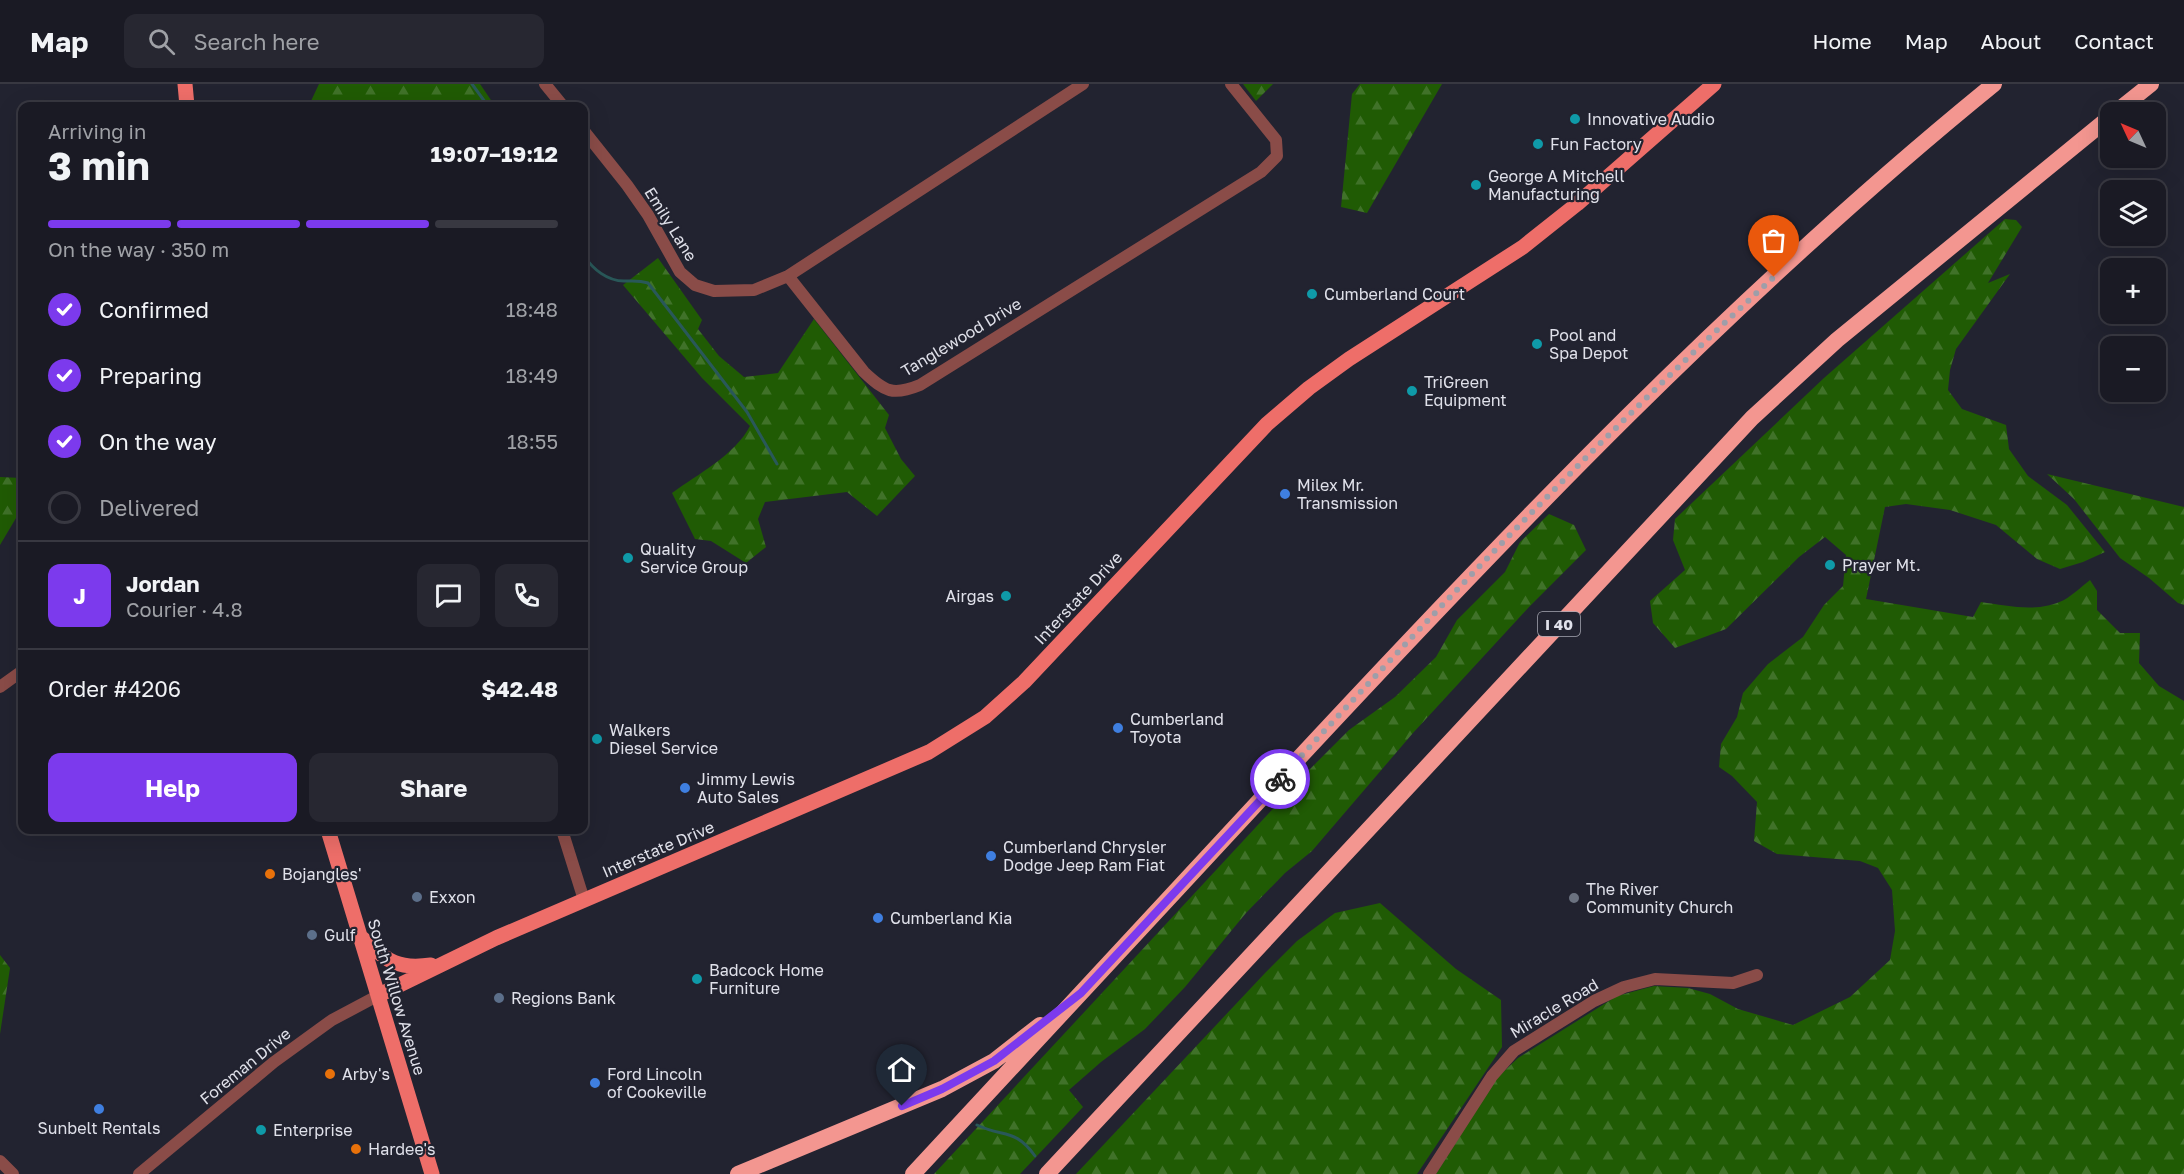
<!DOCTYPE html>
<html lang="en">
<head>
<meta charset="utf-8">
<style>
  :root { --surface:#1a1a24; --page:#272731; --text:#f1f3f6; --muted:#9fa1a6; --line:#383841; --accent:#7c3aed }
  body { margin:0; font-family:"Golos Text",sans-serif; background:var(--page); color:var(--text); height:100vh; display:flex; flex-direction:column; font-size:22px; white-space:nowrap }
  * { box-sizing:border-box; margin:0 }
  p { font-size:20px; color:var(--muted) }
  .icon { flex:none; width:33px; height:33px; fill:none; stroke:currentColor; stroke-width:2; stroke-linecap:round; stroke-linejoin:round }
  .map { position:relative; flex:1; overflow:hidden }
  .details { position:absolute; left:18px; top:18px; width:570px; height:732px; display:flex; flex-direction:column; background:var(--surface); border-radius:12px; box-shadow:0 6px 24px #0002,0 0 0 2px var(--line) }
  .details>* { flex:none }
  .needle { width:39px; rotate:314deg }
  .buttons { position:absolute; left:2100px; top:18px; display:grid; gap:12px }
  .buttons a { display:grid; place-items:center; width:66px; height:66px; border-radius:12px; background:var(--surface); box-shadow:0 6px 24px #0002,0 0 0 2px var(--line); font-size:30px }
  .pin { position:absolute; display:grid; place-items:center; width:51px; height:51px; color:#fff; margin:-62px -26px; border-radius:50% 50% 50% 0; rotate:-45deg; box-shadow:0 0 6px #0007 }
  .pin .icon { rotate:45deg }
  .courier { position:absolute; display:grid; place-items:center; width:60px; height:60px; margin:-30px; border:4px solid #7c3aed; border-radius:50%; background:#fff; color:#222; box-shadow:0 2px 8px #0007 }
  .overview em { font-style:normal; font-weight:700 }
  .overview div { display:flex; flex-direction:column-reverse }
  .overview { display:flex; align-items:center; justify-content:space-between; height:102px; padding:0 30px }
  h1 { font-size:39px; font-weight:700; line-height:45px }
  .bar { display:grid; grid-template-columns:repeat(4,1fr); gap:9px 6px; align-content:center; height:72px; padding:0 30px }
  .bar i { height:8px; border-radius:4px; background:var(--line) }
  .bar .selected { background:var(--accent) }
  .bar p { grid-column:span 4 }
  .line { display:flex; align-items:center; gap:15px; padding:0 30px; border-top:2px solid var(--line) }
  .line div { flex:1 }
  .round { display:grid; place-items:center; flex:none; width:63px; height:63px; border-radius:12px; background:var(--page) }
  ol { padding:0 30px; list-style:none }
  li { display:flex; align-items:center; gap:18px; height:66px }
  li p { margin-inline-start:auto }
  li .icon { padding:6px; border-radius:50%; background:var(--accent); color:#fff; stroke-width:4 }
  li:last-child { color:var(--muted) }
  li i { width:33px; height:33px; border:3px solid var(--line); border-radius:50% }
  .primary-button { display:flex; gap:12px; margin-top:auto; padding:12px 30px }
  .primary-button a { flex:1; height:69px; border-radius:12px; background:var(--accent); color:#fff; font-size:24px; font-weight:700; line-height:69px; text-align:center }
  .primary-button a+a { background:var(--page); color:var(--text) }
  header { display:flex; align-items:center; gap:36px; box-sizing:border-box; height:84px; padding:0 30px; background:var(--surface); border-bottom:2px solid var(--line) }
  header strong { font-size:28px }
  nav { display:flex; gap:33px; margin-inline-start:auto; font-size:21px }
  .search { width:420px; height:54px; background:var(--page); display:flex; align-items:center; gap:15px; box-sizing:border-box; padding:0 21px; border-radius:12px; color:var(--muted); font-size:22px }
  .map>svg:first-child { display:block }
  .forest { fill:url(#forest-firs) }
  .lines { fill:none; stroke-linecap:round; stroke-linejoin:round }
  .stream { stroke:#295859; stroke-width:3 }
  .minor { stroke:#8a4c48; stroke-width:12 }
  .major { stroke:#ee6e69; stroke-width:15 }
  .highway { stroke:#f39690; stroke-width:16 }
  .done { stroke:#9e9ea9; stroke-width:6; stroke-dasharray:0 10.8 }
  .route { stroke:#7c3aed; stroke-width:8 }
  .culture-dot { fill:#0f9aa8; stroke:#222330; stroke-width:2 }
  .shop-dot { fill:#3f7fe0; stroke:#222330; stroke-width:2 }
  .food-dot { fill:#e8710a; stroke:#222330; stroke-width:2 }
  .service-dot { fill:#5c6f8a; stroke:#222330; stroke-width:2 }
  .worship-dot { fill:#6b7280; stroke:#222330; stroke-width:2 }
  .labels { text-anchor:middle; dominant-baseline:central; stroke-width:4.5; stroke-linejoin:round; paint-order:stroke }
  .shield { fill:#222330; stroke:#a7a8b2; stroke-width:1.5 }
  .shield-label { font-size:15px; font-weight:bold; fill:#e0e1ea }
  .poi-label { font-size:16px; fill:#e0e1ea; stroke:#222330; text-anchor:start }
  .street-label { font-size:16px; fill:#e0e1ea; stroke:#222330 }
</style>
</head>
<body>
<header>
<strong>Map</strong>
<div class="search"><svg class="icon" aria-label="search" viewBox="0 0 24 24"><circle cx="10" cy="10" r="6"/><path d="M15 15l6 6"/></svg>Search here</div>
<nav><a>Home</a><a>Map</a><a>About</a><a>Contact</a></nav>
</header>
<div class="map">
<svg width="2184" height="1090" viewBox="0 0 2184 1090">
  <defs>
    <pattern id="forest-firs" width="22" height="20" patternUnits="userSpaceOnUse" patternTransform="scale(1.5)"><rect width="22" height="20" fill="#205b04"/><path d="M5 1l3.5 6h-7zM16 11l3.5 6h-7z" fill="#407229"/></pattern>
  </defs>
  <rect width="100%" height="100%" fill="#222330"/>
  <path class="forest" d="M319,0h161l15,22h-183l-1,-5z
    M1243,0h30l-17,17z
    M1360,0h82l-75,129 -26,-6 11,-113z
    M2005,135l11,1 6,7 -34,56 22,-9 -54,75 -6,21 -2,20 14,19 44,16 3,24 19,27 39,29 38,47 -22,10 -23,7 -23,-10 -41,-34 -46,-15 -44,-6 -21,3 -19,92 107,18 8,-15c28,4 57,11 83,-2 9,-5 18,-14 26,-20l7,11v19l23,23h20l-1,30 20,23 25,15v473h-748l60,-95 22,-21 99,-62 37,-10 34,2 22,6 28,15 55,16 57,-28 40,-37 5,-29 -3,-41 -14,-22 -18,-7 -83,-7 -23,-13 3,-39 -25,-26 -13,-9 2,-23 16,-27 6,-24 25,-29 35,-27 21,-32 19,-19 3,-31 -21,-18 -26,20 -73,72 -51,19 -22,-25 -3,-22 35,-31 -12,-30 2,-21 149,-141z
    M658,174l44,62 -4,9 21,27 25,21 34,-4 36,-54 75,96 -4,13 16,31 14,17 -38,40 -30,-24 -82,10 -7,17 8,28 -20,16 -35,-22 -16,-2 -23,-46c26,-19 63,-38 78,-67l-48,-48 -79,-93z
    M2047,390l137,33v98l-6,-2 -29,-25 -29,-20 -46,-59z
    M0,393l22,1v30l-22,37z
    M1549,430l25,11 12,25 -57,57 -116,126 -101,118 -27,22 -39,40 -61,74 -40,42 -44,33 -32,28 14,17 -63,67h-86l373,-402 42,-42 46,-33 41,-40 21,-37 48,-48 15,-30z
    M1380,819l76,66 45,31 1,47 -85,127h-341l190,-202 31,-31 38,-28z
    M0,871l10,13 -10,66z"/>
  <g class="lines">
    <path class="stream" d="M472,0l16,22
      M584,172c9,13 23,25 40,25 10,0 15,-1 24,2l99,129 30,52
      M977,1041c27,13 38,3 58,31"/>
    <path class="minor" d="M545,0l18,22
      M1083,0l-295,192 76,96c21,20 29,24 56,13l341,-213 16,-16 -1,-16 -45,-56
      M584,47l43,54 21,30 32,57 15,13 19,6 40,-1 34,-14
      M0,603l22,-16
      M562,746l22,70
      M0,1077l13,13
      M139,1090l135,-112 58,-42 47,-25
      M1429,1090l63,-98 22,-25 80,-50 30,-14 31,-8 78,4 24,-8"/>
    <path class="major" d="M185,0l2,22
      M328,746l104,344
      M361,853c26,23 34,33 70,28
      M379,911l117,-57 433,-186 56,-35 39,-35 243,-258 42,-36 40,-29 174,-112 54,-43 137,-120"/>
    <path class="highway" d="M2116,28l35,-28
      M738,1090l204,-85 52,-28 46,-36
      M913,1090c124,-134 249,-268 373,-402 224,-241 452,-480 708,-688
      M1047,1090l705,-756 85,-78 273,-223"/>
  </g>
  <g class="lines">
    <path class="done" d="M1280,695c159,-173 321,-343 494,-502"/>
    <path class="route" d="M902,1022l40,-17 52,-28 87,-68 199,-214"/>
  </g>
  <g class="culture-dot">
    <circle cx="1575" cy="35" r="6"/>
    <circle cx="1538" cy="60" r="6"/>
    <circle cx="1476" cy="101" r="6"/>
    <circle cx="1312" cy="210" r="6"/>
    <circle cx="1537" cy="260" r="6"/>
    <circle cx="1412" cy="307" r="6"/>
    <circle cx="628" cy="474" r="6"/>
    <circle cx="1830" cy="481" r="6"/>
    <circle cx="1006" cy="512" r="6"/>
    <circle cx="597" cy="655" r="6"/>
    <circle cx="697" cy="895" r="6"/>
    <circle cx="261" cy="1046" r="6"/>
  </g>
  <g class="shop-dot">
    <circle cx="1285" cy="410" r="6"/>
    <circle cx="1118" cy="644" r="6"/>
    <circle cx="685" cy="704" r="6"/>
    <circle cx="991" cy="772" r="6"/>
    <circle cx="878" cy="834" r="6"/>
    <circle cx="595" cy="999" r="6"/>
    <circle cx="99" cy="1025" r="6"/>
  </g>
  <g class="food-dot">
    <circle cx="270" cy="790" r="6"/>
    <circle cx="330" cy="990" r="6"/>
    <circle cx="356" cy="1065" r="6"/>
  </g>
  <g class="service-dot">
    <circle cx="417" cy="813" r="6"/>
    <circle cx="312" cy="851" r="6"/>
    <circle cx="499" cy="914" r="6"/>
  </g>
  <circle class="worship-dot" cx="1574" cy="814" r="6"/>
  <g class="labels">
    <rect class="shield" x="1538" y="528" width="42" height="24" rx="4.5"/>
    <g class="shield-label">
      <text x="1559" y="540">I 40</text>
    </g>
    <g class="poi-label">
      <text x="1587" y="35">Innovative Audio</text>
      <text x="1550" y="60">Fun Factory</text>
      <text x="1488" y="92">George A Mitchell<tspan x="1488" dy="18">Manufacturing</tspan></text>
      <text x="1324" y="210">Cumberland Court</text>
      <text x="1549" y="251">Pool and<tspan x="1549" dy="18">Spa Depot</tspan></text>
      <text x="1424" y="298">TriGreen<tspan x="1424" dy="18">Equipment</tspan></text>
      <text x="1297" y="401">Milex Mr.<tspan x="1297" dy="18">Transmission</tspan></text>
      <text x="640" y="465">Quality<tspan x="640" dy="18">Service Group</tspan></text>
      <text x="1842" y="481">Prayer Mt.</text>
      <text x="994" y="512" text-anchor="end">Airgas</text>
      <text x="1130" y="635">Cumberland<tspan x="1130" dy="18">Toyota</tspan></text>
      <text x="609" y="646">Walkers<tspan x="609" dy="18">Diesel Service</tspan></text>
      <text x="697" y="695">Jimmy Lewis<tspan x="697" dy="18">Auto Sales</tspan></text>
      <text x="1003" y="763">Cumberland Chrysler<tspan x="1003" dy="18">Dodge Jeep Ram Fiat</tspan></text>
      <text x="282" y="790">Bojangles'</text>
      <text x="1586" y="805">The River<tspan x="1586" dy="18">Community Church</tspan></text>
      <text x="429" y="813">Exxon</text>
      <text x="890" y="834">Cumberland Kia</text>
      <text x="324" y="851">Gulf</text>
      <text x="709" y="886">Badcock Home<tspan x="709" dy="18">Furniture</tspan></text>
      <text x="511" y="914">Regions Bank</text>
      <text x="342" y="990">Arby's</text>
      <text x="607" y="990">Ford Lincoln<tspan x="607" dy="18">of Cookeville</tspan></text>
      <text x="99" y="1044" text-anchor="middle">Sunbelt Rentals</text>
      <text x="273" y="1046">Enterprise</text>
      <text x="368" y="1065">Hardee's</text>
    </g>
    <g class="street-label">
      <text transform="translate(671 140) rotate(58)">Emily Lane</text>
      <text transform="translate(961 253) rotate(-31)">Tanglewood Drive</text>
      <text transform="translate(1078 514) rotate(-47)">Interstate Drive</text>
      <text transform="translate(658 765) rotate(-23)">Interstate Drive</text>
      <text transform="translate(397 913) rotate(73)">South Willow Avenue</text>
      <text transform="translate(1554 924) rotate(-31)">Miracle Road</text>
      <text transform="translate(245 982) rotate(-39)">Foreman Drive</text>
    </g>
  </g>
</svg>
<div class="buttons">
<a><svg class="needle" viewBox="-14 -14 28 28"><path d="M0-13l5 13h-10z" fill="#e53935"/><path d="M0 13l5-13h-10z" fill="#9fa1a6"/></svg></a>
<a><svg class="icon" aria-label="layers" viewBox="0 0 24 24"><path d="M12 4l9 5-9 5-9-5zM3 14l9 5 9-5"/></svg></a>
<a>+</a>
<a>−</a>
</div>
<div class="pin" style="left:1774px;top:193px;background:#ea580c"><svg class="icon" aria-label="bag" viewBox="0 0 24 24"><path d="M5 8h14l-1 12H6zM9 8a3 3 0 0 1 6 0"/></svg></div>
<div class="pin" style="left:902px;top:1022px;background:#1f2937"><svg class="icon" aria-label="home" viewBox="0 0 24 24"><path d="M3 11l9-7 9 7M6 9v11h12V9"/></svg></div>
<div class="courier" style="left:1280px;top:695px"><svg class="icon" aria-label="bike" viewBox="0 0 24 24"><circle cx="6" cy="16" r="4"/><circle cx="18" cy="16" r="4"/><path d="M6 16l4-8h5l3 8M10 8l3 8H6M13 5h3"/></svg></div>
<section class="details">
<div class="overview"><div><h1>3 min</h1><p>Arriving in</p></div><em>19:07–19:12</em></div>
<div class="bar"><i class="selected"></i><i class="selected"></i><i class="selected"></i><i></i><p>On the way · 350 m</p></div>
<ol>
<li><svg class="icon" aria-label="check" viewBox="0 0 24 24"><path d="M5 12l5 5 9-10"/></svg>Confirmed<p>18:48</p></li>
<li><svg class="icon" aria-label="check" viewBox="0 0 24 24"><path d="M5 12l5 5 9-10"/></svg>Preparing<p>18:49</p></li>
<li><svg class="icon" aria-label="check" viewBox="0 0 24 24"><path d="M5 12l5 5 9-10"/></svg>On the way<p>18:55</p></li>
<li><i></i>Delivered</li>
</ol>
<div class="line" style="height:108px"><b class="round" style="background:var(--accent);color:#fff">J</b><div><b>Jordan</b><p>Courier · 4.8</p></div><a class="round"><svg class="icon" aria-label="chat" viewBox="0 0 24 24"><path d="M4 5h16v11H9l-5 4z"/></svg></a><a class="round"><svg class="icon" aria-label="phone" viewBox="0 0 24 24"><path d="M5 4h4l2 5-3 2q2 4 5 5l2-3 5 2v4C11 20 4 13 5 4z"/></svg></a></div>
<div class="line" style="height:78px"><div>Order #4206</div><b>$42.48</b></div>
<div class="primary-button"><a>Help</a><a>Share</a></div>
</section>
</div>
</body>
</html>
